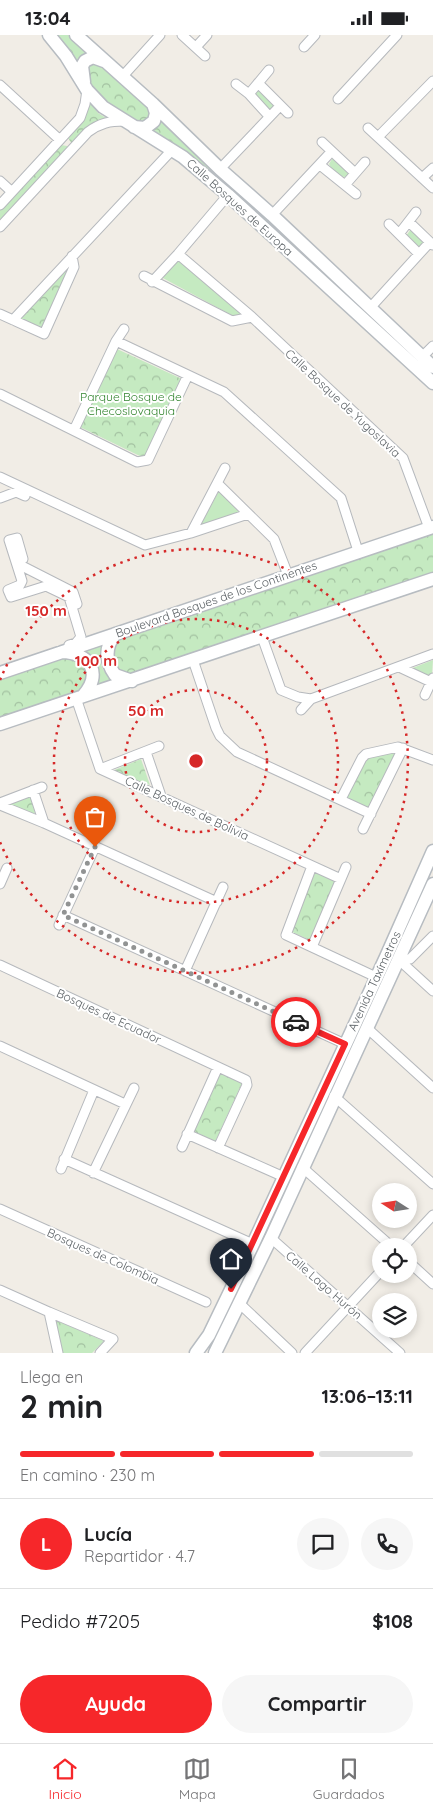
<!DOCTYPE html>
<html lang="es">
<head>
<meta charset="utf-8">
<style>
  :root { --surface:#fff; --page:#f6f6f6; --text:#202124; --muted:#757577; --line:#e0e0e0; --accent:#f6272a }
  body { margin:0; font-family:Quicksand,sans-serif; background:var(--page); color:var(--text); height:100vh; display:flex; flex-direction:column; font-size:19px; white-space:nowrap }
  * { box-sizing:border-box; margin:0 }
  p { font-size:16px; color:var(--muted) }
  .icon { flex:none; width:28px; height:28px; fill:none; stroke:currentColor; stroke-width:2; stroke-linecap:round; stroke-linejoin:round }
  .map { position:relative; height:1318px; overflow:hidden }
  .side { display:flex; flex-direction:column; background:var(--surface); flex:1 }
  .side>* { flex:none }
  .needle { width:32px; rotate:282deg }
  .tools { position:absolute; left:372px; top:1148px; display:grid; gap:10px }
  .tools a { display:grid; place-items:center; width:45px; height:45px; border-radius:50%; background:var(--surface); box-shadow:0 2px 8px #0003; font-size:25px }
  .pin { position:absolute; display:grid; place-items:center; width:42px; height:42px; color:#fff; margin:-51px -21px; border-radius:50% 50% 50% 0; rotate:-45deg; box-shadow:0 0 5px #0007 }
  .pin .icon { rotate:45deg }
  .courier { position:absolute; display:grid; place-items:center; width:50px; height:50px; margin:-25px; border:4px solid #f6272a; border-radius:50%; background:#fff; color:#222; box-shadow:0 1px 6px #0007 }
  .overview em { font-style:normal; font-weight:700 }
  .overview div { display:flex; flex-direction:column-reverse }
  .overview { display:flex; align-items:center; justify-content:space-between; height:85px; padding:0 20px }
  h1 { font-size:32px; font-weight:700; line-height:38px }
  .bar { display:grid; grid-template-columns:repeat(4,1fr); gap:8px 5px; align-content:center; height:60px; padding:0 20px }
  .bar i { height:6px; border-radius:4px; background:var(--line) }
  .bar .current { background:var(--accent) }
  .bar p { grid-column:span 4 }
  .line { display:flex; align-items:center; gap:12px; padding:0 20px; border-top:1px solid var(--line) }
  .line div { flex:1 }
  .round { display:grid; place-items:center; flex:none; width:52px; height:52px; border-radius:26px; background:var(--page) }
  .action { display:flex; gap:10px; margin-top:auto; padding:10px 20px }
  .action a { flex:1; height:58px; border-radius:30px; background:var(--accent); color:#fff; font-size:20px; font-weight:700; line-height:58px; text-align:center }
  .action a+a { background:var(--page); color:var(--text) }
  .status { display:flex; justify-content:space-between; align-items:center; height:35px; padding:0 25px; background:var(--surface); direction:ltr }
  .status svg { height:14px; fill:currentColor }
  .tabs { display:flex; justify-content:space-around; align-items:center; height:70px; border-top:1px solid var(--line); background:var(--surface); font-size:14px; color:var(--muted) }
  .tabs a { display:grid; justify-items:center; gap:2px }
  .tabs .current { color:var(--accent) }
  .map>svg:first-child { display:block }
  .green { fill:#c5eac1 }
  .forest { fill:url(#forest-crowns) }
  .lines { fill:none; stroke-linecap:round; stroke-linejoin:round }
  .street-casing { stroke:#b6b9bd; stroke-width:11 }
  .secondary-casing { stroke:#b7bcc1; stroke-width:15 }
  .street { stroke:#fff; stroke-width:9 }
  .secondary { stroke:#fff; stroke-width:12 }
  .done { stroke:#919393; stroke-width:5; stroke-dasharray:0 9 }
  .route { stroke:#f6272a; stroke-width:6 }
  .ring { fill:none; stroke:#d62828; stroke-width:2.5; stroke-dasharray:2.5 5 }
  .labels { text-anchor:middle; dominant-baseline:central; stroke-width:4; stroke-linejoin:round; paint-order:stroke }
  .street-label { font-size:12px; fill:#5d6367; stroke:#fff }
  .park-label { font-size:12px; fill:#32852f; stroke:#fff }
  .centre { fill:#d62828; stroke:#fff; stroke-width:2.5 }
  .ring-label { font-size:15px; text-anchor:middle; font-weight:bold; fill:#d62828; stroke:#fff; stroke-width:4; stroke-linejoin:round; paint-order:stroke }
</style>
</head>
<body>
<div class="status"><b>13:04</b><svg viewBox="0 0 49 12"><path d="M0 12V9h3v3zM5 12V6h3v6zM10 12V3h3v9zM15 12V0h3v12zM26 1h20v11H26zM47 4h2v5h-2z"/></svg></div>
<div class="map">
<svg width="433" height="1318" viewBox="0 0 433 1318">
  <defs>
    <pattern id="forest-crowns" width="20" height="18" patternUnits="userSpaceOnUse" patternTransform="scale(1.25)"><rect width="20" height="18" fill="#c5eac1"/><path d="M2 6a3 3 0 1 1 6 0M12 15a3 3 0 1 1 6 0" fill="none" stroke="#a3c1a1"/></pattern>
  </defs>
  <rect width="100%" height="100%" fill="#f1ede6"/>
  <path class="green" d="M256,55h5l13,15 -2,5h-3l-15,-14v-3z
    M332,124l3,1 15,14 -4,3c-7,0 -14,-6 -17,-13z
    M411,194l15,15 -6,6 -14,-14z
    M182,219l61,60 -8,3 -74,-40z
    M219,456l20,21 -39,14z
    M104,610c-8,15 -3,26 10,36l-23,7 -10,-37z
    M433,625l-1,14 -6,2 -16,-7z"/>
  <path class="forest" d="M55,0h13l23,20 -6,-2 -5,3 -1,9z
    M98,26l50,46 3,4 -4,11 -8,1c-22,-14 -55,-28 -53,-58z
    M91,67l7,11 8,5 -14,6 -17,19 -3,1 -4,-6 16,-18z
    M161,82l272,254v9l-221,-206 -43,-34 -18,-8 8,-8z
    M61,110l6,1 1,2 -68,75v-13z
    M62,236l6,1 -24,55 -3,2 -22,-10z
    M117,314l65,30 -38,79 -64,-31z
    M433,497v41l-302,103 -10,-3 -9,-9 1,-19 6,-6z
    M68,621l12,3 12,17 -14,17 -78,26v-40z
    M395,715l1,6 -25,51 -5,1 -20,-11 19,-38z
    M141,724l9,26 -38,-14z
    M26,760l5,2 4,16 -3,1 -21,-9v-4z
    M315,837l21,10 -26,58 -20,-9z
    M222,1037l21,9 -27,59 -5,3 -20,-8 27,-61z
    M53,1284l51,22 -12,12h-32z"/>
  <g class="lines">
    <defs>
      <path id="street" d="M182,0l23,21
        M196,12l11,-12
        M304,12l11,-12
        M122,42l38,-42
        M258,48l30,30
        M236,49l13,10 20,22
        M0,50l60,55
        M249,59l20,-24
        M338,64l59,-64
        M368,93l65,60
        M378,102l55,-56
        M322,107l33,31
        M320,130l36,29
        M220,134l60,-63
        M422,143l11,-10
        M0,146l12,11
        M345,150l20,-23
        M0,170l80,-87 5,-14 2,-14
        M272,180l59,-63
        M409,187l24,23
        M389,189l30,30
        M0,192l88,-95c12,-9 22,-11 36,-11
        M399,199l17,-22
        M178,219l74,63 151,141 26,70
        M144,241l88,45 20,-4
        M152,247l26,-28 50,-59
        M370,273l60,-66
        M0,279l44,20 30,-67 -2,-11
        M13,285l159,-170
        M116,306l108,51 117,106 17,53
        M422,322l11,-11
        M0,359l137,68 11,-2 40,-85
        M74,395l42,-89 8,-12
        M0,442l145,68 46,-12 57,-19
        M218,449l56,55 14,36
        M0,463l16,-6 9,4
        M191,498l34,-65
        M23,524l-6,-21 -8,2 13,41 -2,4 -12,5 3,7 35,-11 23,11 12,40 -5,6 -7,2
        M22,531l51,26 4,12
        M262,602l19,53 17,7 13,2 122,-45
        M193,625l23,68 4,8 17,16 134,62
        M399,632l32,15
        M425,660l8,-17
        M76,663l24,71 241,110
        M301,675l10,-11
        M146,717l15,44
        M100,734l59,-23
        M33,755l11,33
        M341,764l21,-41 4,-4 32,-7 35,13
        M0,768l42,-16
        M0,770l44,18 173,79
        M363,794l40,-81
        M312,831l-26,69 90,42
        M0,849l7,-16
        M63,880l282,129
        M59,890l36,-78
        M312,912l34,-80
        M398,924l35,32
        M398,924h12l23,-23
        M0,930l246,115 1,5 -29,63
        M185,936l38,-84
        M367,993l66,60
        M0,1011l125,58
        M334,1061l99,88
        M187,1099l97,43
        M182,1112l36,-80
        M64,1124l189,85
        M302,1132l89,79
        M61,1134l33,-79
        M93,1138l41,-85
        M0,1174l206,93
        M271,1203l129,115
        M404,1211l29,-31
        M409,1227l24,22
        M0,1255l49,22 9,41
        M239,1268l53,50
        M49,1277l64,27 -13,14
        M305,1318l76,-82"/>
      <path id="secondary" d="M49,0l17,21 21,34 16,17 80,50 45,38 205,188
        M76,0l77,69 67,65 52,46 161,152
        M84,47l-2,-16 3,-5 8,-4 11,4
        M134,92l11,1 9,-7 2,-8 -3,-9
        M115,599c-10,13 -10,27 0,41l17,6
        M62,617c28,1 41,21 21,44
        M0,638l433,-146
        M0,689l433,-145
        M196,1318l13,-18 44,-91 133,-287 47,-106
        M215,1318l56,-115 162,-354"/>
    </defs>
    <use href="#street" class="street-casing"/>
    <use href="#secondary" class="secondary-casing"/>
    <use href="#street" class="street"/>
    <use href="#secondary" class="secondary"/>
  </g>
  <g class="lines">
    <path class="done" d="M95,812l-32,68 233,107"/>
    <path class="route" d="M231,1254l114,-245 -49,-22"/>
  </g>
  <g class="ring">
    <circle cx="196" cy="726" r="71"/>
    <circle cx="196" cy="726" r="142"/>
    <path d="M0 645A212 212 0 1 1 0 807"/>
  </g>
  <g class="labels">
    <g class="street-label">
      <text transform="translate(240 172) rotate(42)">Calle Bosques de Europa</text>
      <text transform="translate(343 368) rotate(43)">Calle Bosque de Yugoslavia</text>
      <text transform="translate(216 564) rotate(-19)">Boulevard Bosques de los Continentes</text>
      <text transform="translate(187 773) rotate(25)">Calle Bosques de Bolivia</text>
      <text transform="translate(374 946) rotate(-65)">Avenida Taxímetros</text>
      <text transform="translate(109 981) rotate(25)">Bosques de Ecuador</text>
      <text transform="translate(103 1221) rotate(24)">Bosques de Colombia</text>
      <text transform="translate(324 1250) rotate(41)">Calle Lago Hurón</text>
    </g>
    <g class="park-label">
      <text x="131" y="361">Parque Bosque de<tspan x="131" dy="14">Checoslovaquia</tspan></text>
    </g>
  </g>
  <circle cx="196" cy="726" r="8" class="centre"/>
  <g class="ring-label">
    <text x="46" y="581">150 m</text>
    <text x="96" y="631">100 m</text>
    <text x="146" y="681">50 m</text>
  </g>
</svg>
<div class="tools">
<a><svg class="needle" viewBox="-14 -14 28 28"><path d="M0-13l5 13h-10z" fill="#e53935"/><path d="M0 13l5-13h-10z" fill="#757577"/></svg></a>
<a><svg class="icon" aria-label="locate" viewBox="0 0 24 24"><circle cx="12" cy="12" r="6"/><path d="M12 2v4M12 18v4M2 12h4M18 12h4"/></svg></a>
<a><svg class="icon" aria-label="layers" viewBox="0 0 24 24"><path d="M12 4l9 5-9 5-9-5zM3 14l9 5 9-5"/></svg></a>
</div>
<div class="pin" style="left:95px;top:812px;background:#ea580c"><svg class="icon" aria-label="bag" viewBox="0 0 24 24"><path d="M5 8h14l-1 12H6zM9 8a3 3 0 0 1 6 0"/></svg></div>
<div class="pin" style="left:231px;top:1254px;background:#1f2937"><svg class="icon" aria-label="home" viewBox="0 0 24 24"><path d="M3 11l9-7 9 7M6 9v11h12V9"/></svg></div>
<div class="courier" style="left:296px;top:987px"><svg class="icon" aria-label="car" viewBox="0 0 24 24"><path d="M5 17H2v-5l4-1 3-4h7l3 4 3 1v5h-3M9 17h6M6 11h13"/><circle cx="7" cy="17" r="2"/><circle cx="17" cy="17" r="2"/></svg></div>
</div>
<section class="side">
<div class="overview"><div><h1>2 min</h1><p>Llega en</p></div><em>13:06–13:11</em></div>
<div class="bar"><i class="current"></i><i class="current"></i><i class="current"></i><i></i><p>En camino · 230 m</p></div>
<div class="line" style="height:90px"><b class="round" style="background:var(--accent);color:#fff">L</b><div><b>Lucía</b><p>Repartidor · 4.7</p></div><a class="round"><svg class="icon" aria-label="chat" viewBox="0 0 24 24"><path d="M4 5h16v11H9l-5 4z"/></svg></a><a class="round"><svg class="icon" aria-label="phone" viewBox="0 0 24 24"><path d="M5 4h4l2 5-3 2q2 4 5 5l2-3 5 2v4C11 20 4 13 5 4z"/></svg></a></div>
<div class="line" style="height:65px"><div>Pedido #7205</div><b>$108</b></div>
<div class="action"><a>Ayuda</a><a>Compartir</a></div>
</section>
<nav class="tabs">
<a class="current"><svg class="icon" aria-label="home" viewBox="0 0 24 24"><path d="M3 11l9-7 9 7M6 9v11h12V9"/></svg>Inicio</a>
<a><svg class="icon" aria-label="map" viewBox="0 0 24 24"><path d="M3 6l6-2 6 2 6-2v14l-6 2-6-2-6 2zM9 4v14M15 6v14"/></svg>Mapa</a>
<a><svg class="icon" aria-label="saved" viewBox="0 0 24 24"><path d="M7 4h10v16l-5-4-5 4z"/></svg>Guardados</a>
</nav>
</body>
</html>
